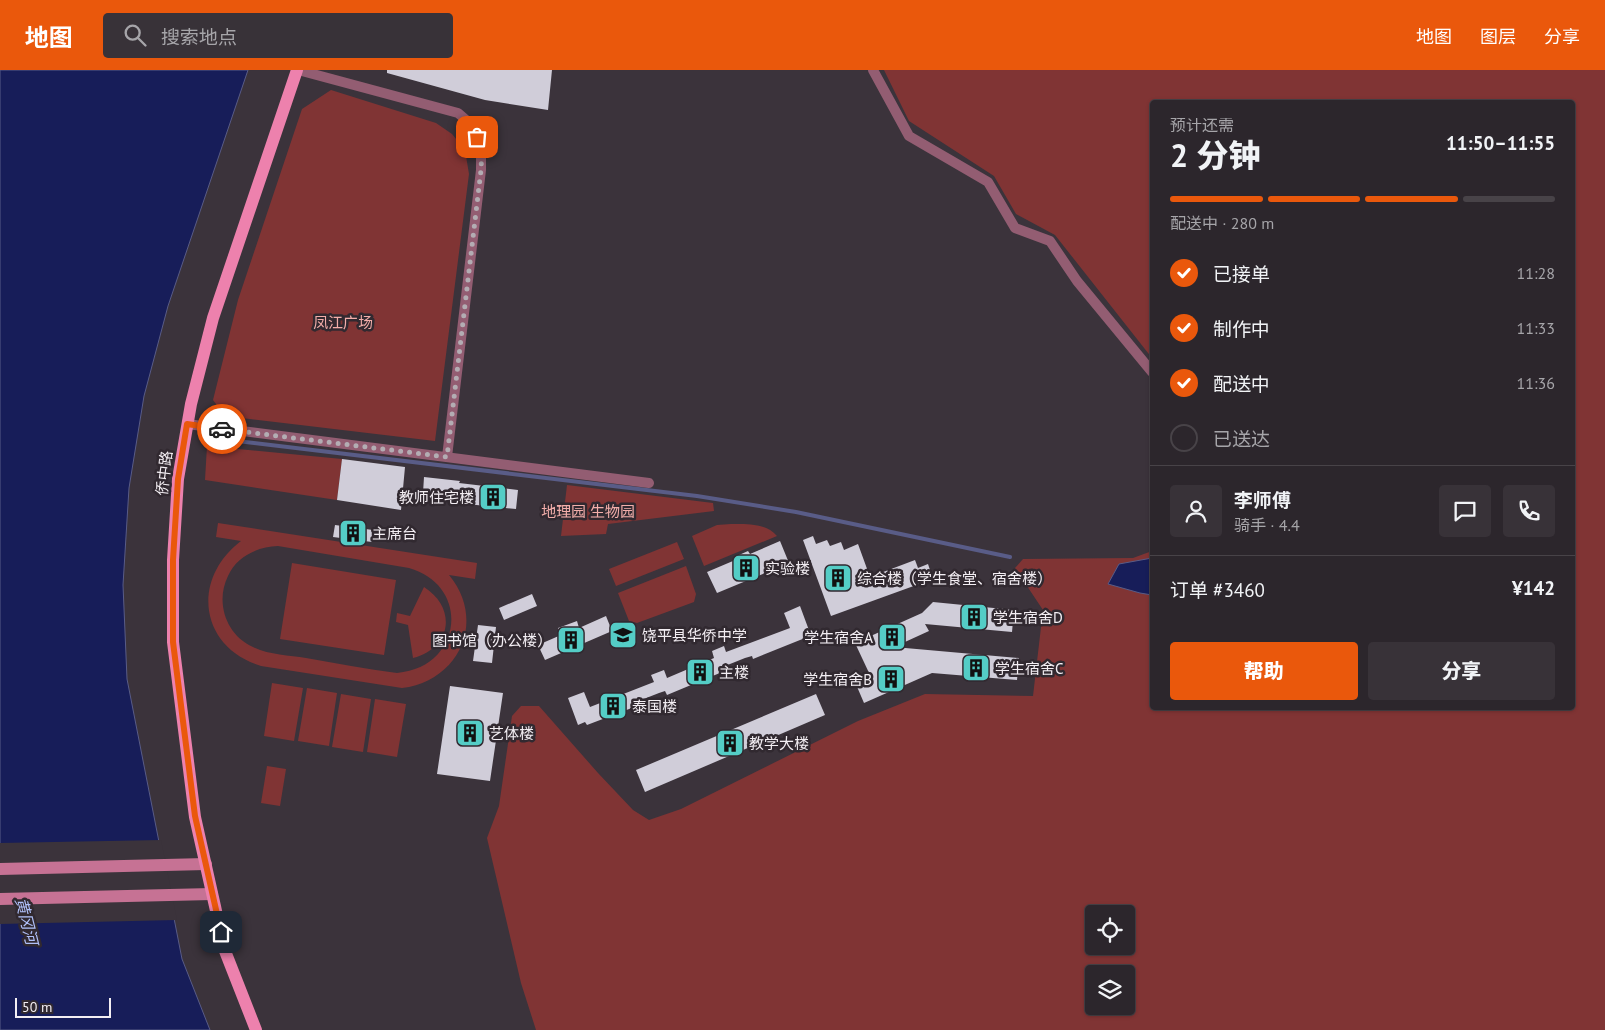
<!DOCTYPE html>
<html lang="zh">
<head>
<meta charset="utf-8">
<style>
  :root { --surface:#2c262c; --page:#383238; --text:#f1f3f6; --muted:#a6a5a9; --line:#484348; --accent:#ea580c }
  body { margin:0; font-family:"PT Sans","Noto Sans SC",sans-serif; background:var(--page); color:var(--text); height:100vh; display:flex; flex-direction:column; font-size:19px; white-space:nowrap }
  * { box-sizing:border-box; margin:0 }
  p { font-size:16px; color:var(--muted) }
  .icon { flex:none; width:28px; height:28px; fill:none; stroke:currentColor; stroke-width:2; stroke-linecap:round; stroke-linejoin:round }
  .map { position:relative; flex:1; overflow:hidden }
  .sheet { position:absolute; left:1150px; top:30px; width:425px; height:610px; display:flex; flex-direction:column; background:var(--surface); border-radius:5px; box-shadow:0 1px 4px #0004,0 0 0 1px var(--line) }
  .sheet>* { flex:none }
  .tools { position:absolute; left:1085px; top:835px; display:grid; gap:10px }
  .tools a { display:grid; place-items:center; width:50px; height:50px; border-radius:5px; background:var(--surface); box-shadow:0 1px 4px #0004,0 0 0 1px var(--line); font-size:25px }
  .scale { position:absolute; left:15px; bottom:12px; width:96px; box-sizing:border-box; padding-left:5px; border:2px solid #f3eef3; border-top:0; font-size:14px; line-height:18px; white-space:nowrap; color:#f3eef3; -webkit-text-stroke:4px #312930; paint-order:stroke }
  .pin { position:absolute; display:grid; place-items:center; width:42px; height:42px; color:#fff; margin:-21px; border-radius:10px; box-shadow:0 2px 8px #0006 }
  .courier { position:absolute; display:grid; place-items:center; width:50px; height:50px; margin:-25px; border:4px solid #ea580c; border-radius:50%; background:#fff; color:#222; box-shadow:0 1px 6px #0007 }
  .summary em { font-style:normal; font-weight:800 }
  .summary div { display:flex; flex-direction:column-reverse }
  .summary { display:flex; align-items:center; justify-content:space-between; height:85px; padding:0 20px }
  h1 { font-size:32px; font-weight:800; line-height:38px }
  .bar { display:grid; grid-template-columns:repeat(4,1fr); gap:8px 5px; align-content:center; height:60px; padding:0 20px }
  .bar i { height:6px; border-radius:4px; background:var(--line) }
  .bar .current { background:var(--accent) }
  .bar p { grid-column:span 4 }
  .line { display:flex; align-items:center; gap:12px; padding:0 20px; border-top:1px solid var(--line) }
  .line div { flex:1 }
  .round { display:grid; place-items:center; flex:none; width:52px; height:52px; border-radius:5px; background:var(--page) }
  ol { padding:0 20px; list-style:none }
  li { display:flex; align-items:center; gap:15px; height:55px }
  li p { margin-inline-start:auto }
  li .icon { padding:5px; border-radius:50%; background:var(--accent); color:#fff; stroke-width:4 }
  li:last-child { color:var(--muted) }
  li i { width:28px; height:28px; border:2px solid var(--line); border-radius:50% }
  .cta { display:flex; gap:10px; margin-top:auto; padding:10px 20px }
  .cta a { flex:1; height:58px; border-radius:5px; background:var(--accent); color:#fff; font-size:20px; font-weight:800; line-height:58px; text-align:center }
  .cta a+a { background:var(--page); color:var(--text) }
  header { display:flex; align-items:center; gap:30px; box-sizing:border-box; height:70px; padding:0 25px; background:var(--accent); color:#fff }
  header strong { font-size:24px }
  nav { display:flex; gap:28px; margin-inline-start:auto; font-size:18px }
  .search { width:350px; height:45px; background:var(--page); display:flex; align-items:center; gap:12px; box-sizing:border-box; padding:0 18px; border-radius:5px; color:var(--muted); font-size:19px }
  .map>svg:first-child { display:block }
  .green { fill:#803434; fill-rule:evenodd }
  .water { fill:#171d59; stroke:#595c87 }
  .pier { fill:#3b333b }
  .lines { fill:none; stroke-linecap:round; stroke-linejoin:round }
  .stream { stroke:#595c87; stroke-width:4 }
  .building { fill:#d0cdd9 }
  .minor { stroke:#935d72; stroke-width:10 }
  .secondary { stroke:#c67294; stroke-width:12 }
  .primary { stroke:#ed81ad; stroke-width:12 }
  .done { stroke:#b3adb3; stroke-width:5; stroke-dasharray:0 9 }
  .route { stroke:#ea580c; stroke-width:6 }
  .labels { text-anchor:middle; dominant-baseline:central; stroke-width:5; stroke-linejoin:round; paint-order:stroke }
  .park-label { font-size:15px; fill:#f3aeaa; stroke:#312930 }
  .street-label { font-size:15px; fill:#f3eef3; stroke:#312930 }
  .poi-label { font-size:15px; fill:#f3eef3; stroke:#312930; text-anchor:start }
  .water-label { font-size:16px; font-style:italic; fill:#afbff8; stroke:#312930 }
</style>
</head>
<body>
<header>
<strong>地图</strong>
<div class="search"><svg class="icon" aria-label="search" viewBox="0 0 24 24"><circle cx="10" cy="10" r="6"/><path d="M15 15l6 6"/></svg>搜索地点</div>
<nav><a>地图</a><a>图层</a><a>分享</a></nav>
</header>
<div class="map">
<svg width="1605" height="960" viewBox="0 0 1605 960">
  <rect width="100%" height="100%" fill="#3b333b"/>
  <path class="green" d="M884,0h721v960h-1069l-15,-47 -34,-145 12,-32 13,-90 9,-10h18l59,67 35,37 16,10 32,-11 177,-88 67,-27 108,2 10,-86 -28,-42 8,-9 110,-1 19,-7v157h420v-606h-420v256l-97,-123 -39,-21 -22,-38 -85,-55zM1094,844h32v32h-32zM1094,904h32v32h-32z
    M331,20l105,33 16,11 13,16 4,24 -34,267 -210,-25 -12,-16 25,-100 64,-191z
    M207,376l135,13 -5,41 -132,-20z
    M567,415l146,18 1,8 -106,13 -2,10 -45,2z
    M218,453l259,40 -2,16 -26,-4c38,46 10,106 -47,113l-141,-22c-62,-19 -70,-87 -20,-125l-25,-4zM278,476l131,22c63,18 53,100 -12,105 -31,-4 -61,-10 -91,-15 -17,-3 -37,-3 -53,-11 -27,-12 -38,-45 -25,-71 9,-20 29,-29 50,-30z
    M731,454c15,0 35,-1 46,12l-73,30 -12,-30 25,-11z
    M677,472l7,17 -68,27 -7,-17z
    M292,493l104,17 -12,75 -104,-16z
    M686,496l10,28 -2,8 -57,21 -8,-2 -11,-28z
    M424,517c33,21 28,61 -11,71l-5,-33 -12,-3 1,-9 13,3z
    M272,613l31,5 -9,53 -30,-5z
    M307,618l30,5 -8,53 -31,-5z
    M341,624l30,5 -8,53 -31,-5z
    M375,629l31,5 -9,53 -30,-5z
    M267,696l19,3 -6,37 -19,-3z"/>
  <path class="water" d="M0,0h248l-80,236 -24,90 -15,92 -6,97 4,94 55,280 28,71h-210z
    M1152,488v37l-12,-2 -32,-9 11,-20z"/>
  <path class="pier" d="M161,770l16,80 -177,4v-81z"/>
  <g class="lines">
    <path class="stream" d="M212,368l485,58 99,16 214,45"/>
  </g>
  <path class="building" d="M387,0h165l-4,40 -63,-10 -98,-27z
    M342,389l63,8 -4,43 -64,-10z
    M424,407l36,4 -1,2 59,7 -2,19 -49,-5 1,-6 -45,-5z
    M335,455l38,5 -1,12 -39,-5z
    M813,466l3,8 11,-4 3,6 11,-4 3,8 14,-6 12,33 45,-17 3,8 10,-4 5,15 -102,37 -28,-76z
    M780,471l9,22 -72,30 -10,-21 33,-14 -1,-3 9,-4 2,3z
    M532,524l5,12 -33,14 -5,-12z
    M933,532l81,8 -2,22 -87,-8 4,7 -35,16 125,11 -2,22 -85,-7 -68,30 -9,-21 15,-7 -15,-32 67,-30z
    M800,536l10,27 -5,2v3l-52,21 -1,-3 -7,2 -20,8 2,4 -60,25 -2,-4 -6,2 -23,9 1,4 -50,19 -2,-3 -7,3 -10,-27 16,-6 6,15 64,-25 -3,-7 13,-5 3,8 47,-20 -2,-7 12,-5 2,6 64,-24 -6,-15z
    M606,546l6,15 -67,29 -7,-15 23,-10 -3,-7 19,-7 2,7z
    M478,555l18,2 -4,36 -19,-2z
    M450,616l53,7 -13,88 -53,-7z
    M816,624l9,21 -180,77 -9,-22z"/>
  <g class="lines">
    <path class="minor" d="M298,0l160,43 15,13 8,22v22l-34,287
      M873,0l36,66 79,46 27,46 35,13 27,40 75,91
      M187,354l462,59"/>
    <path class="secondary" d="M0,799l206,-5
      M0,829l212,-5"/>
    <path class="primary" d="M256,960l-31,-79 -30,-134 -22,-175v-82l5,-81 13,-75 22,-86 84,-248"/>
  </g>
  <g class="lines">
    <path class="done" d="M222,359l225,28 34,-287 1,-22 -5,-11"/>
    <path class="route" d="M221,862l-26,-116 -22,-174v-82l5,-81 9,-55 35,5"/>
  </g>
  <defs>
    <symbol id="building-square" viewBox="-11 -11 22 22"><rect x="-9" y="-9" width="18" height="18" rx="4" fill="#54cdc6" stroke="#312930"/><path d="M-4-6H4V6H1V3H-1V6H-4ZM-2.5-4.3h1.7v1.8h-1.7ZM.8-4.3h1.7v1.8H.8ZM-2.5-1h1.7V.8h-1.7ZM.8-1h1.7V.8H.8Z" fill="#111"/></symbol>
    <symbol id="school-square" viewBox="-11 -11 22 22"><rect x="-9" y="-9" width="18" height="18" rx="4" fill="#54cdc6" stroke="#312930"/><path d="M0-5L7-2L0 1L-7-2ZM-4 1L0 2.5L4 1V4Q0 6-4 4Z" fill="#111"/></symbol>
  </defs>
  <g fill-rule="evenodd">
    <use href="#building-square" x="477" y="411" width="32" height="32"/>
    <use href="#building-square" x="337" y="447" width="32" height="32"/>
    <use href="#building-square" x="730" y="482" width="32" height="32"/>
    <use href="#building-square" x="822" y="492" width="32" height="32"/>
    <use href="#building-square" x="958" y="531" width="32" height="32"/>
    <use href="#school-square" x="607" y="549" width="32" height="32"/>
    <use href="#building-square" x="876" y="551" width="32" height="32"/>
    <use href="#building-square" x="555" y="554" width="32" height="32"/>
    <use href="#building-square" x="960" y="582" width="32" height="32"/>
    <use href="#building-square" x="684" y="586" width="32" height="32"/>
    <use href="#building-square" x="875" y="593" width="32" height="32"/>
    <use href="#building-square" x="597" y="620" width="32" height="32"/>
    <use href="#building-square" x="454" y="647" width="32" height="32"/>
    <use href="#building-square" x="714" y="657" width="32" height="32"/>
  </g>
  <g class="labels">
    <g class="park-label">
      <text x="343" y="252">凤江广场</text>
      <text x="588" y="441">地理园 生物园</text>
    </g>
    <g class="street-label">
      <text transform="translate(164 403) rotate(-83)">侨中路</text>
    </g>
    <g class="poi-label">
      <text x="474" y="427" text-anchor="end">教师住宅楼</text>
      <text x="372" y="463">主席台</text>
      <text x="765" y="498">实验楼</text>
      <text x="857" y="508">综合楼（学生食堂、宿舍楼）</text>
      <text x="993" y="547">学生宿舍D</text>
      <text x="642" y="565">饶平县华侨中学</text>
      <text x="873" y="567" text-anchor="end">学生宿舍A</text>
      <text x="552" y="570" text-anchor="end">图书馆（办公楼）</text>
      <text x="995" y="598">学生宿舍C</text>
      <text x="719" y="602">主楼</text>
      <text x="872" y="609" text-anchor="end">学生宿舍B</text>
      <text x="632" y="636">泰国楼</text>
      <text x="489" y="663">艺体楼</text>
      <text x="749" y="673">教学大楼</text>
    </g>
    <g class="water-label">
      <text transform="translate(27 851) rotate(76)">黄冈河</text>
    </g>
  </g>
</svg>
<div class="tools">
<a><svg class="icon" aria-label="locate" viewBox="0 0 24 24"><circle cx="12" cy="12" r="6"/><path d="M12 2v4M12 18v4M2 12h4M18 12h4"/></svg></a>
<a><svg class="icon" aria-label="layers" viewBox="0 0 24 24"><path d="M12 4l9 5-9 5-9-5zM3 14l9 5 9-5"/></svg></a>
</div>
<div class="scale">50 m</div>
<div class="pin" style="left:477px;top:67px;background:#ea580c"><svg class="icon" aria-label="bag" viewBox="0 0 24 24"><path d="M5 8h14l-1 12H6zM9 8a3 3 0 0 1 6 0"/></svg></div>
<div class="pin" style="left:221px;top:862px;background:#1f2937"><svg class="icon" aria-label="home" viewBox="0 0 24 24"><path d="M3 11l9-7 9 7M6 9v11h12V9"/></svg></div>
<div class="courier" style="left:222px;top:359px"><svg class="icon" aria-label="car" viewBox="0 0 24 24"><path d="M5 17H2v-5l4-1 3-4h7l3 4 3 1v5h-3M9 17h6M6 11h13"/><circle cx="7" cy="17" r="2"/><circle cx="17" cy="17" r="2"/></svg></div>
<section class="sheet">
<div class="summary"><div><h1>2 分钟</h1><p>预计还需</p></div><em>11:50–11:55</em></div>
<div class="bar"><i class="current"></i><i class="current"></i><i class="current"></i><i></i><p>配送中 · 280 m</p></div>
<ol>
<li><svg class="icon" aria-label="check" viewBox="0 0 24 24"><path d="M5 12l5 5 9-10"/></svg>已接单<p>11:28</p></li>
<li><svg class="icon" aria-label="check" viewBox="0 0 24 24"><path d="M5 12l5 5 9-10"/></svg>制作中<p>11:33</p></li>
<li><svg class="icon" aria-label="check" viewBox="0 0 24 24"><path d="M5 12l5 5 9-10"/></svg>配送中<p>11:36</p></li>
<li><i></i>已送达</li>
</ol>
<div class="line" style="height:90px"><a class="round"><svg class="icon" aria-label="person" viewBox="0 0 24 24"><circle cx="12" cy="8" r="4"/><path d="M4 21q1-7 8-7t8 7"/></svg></a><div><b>李师傅</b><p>骑手 · 4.4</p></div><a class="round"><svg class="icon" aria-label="chat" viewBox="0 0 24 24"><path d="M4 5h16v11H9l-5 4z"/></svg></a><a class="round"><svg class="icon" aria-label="phone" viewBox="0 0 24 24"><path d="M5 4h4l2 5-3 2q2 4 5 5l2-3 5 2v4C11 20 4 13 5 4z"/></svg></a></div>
<div class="line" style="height:65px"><div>订单 #3460</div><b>¥142</b></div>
<div class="cta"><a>帮助</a><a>分享</a></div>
</section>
</div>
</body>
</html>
